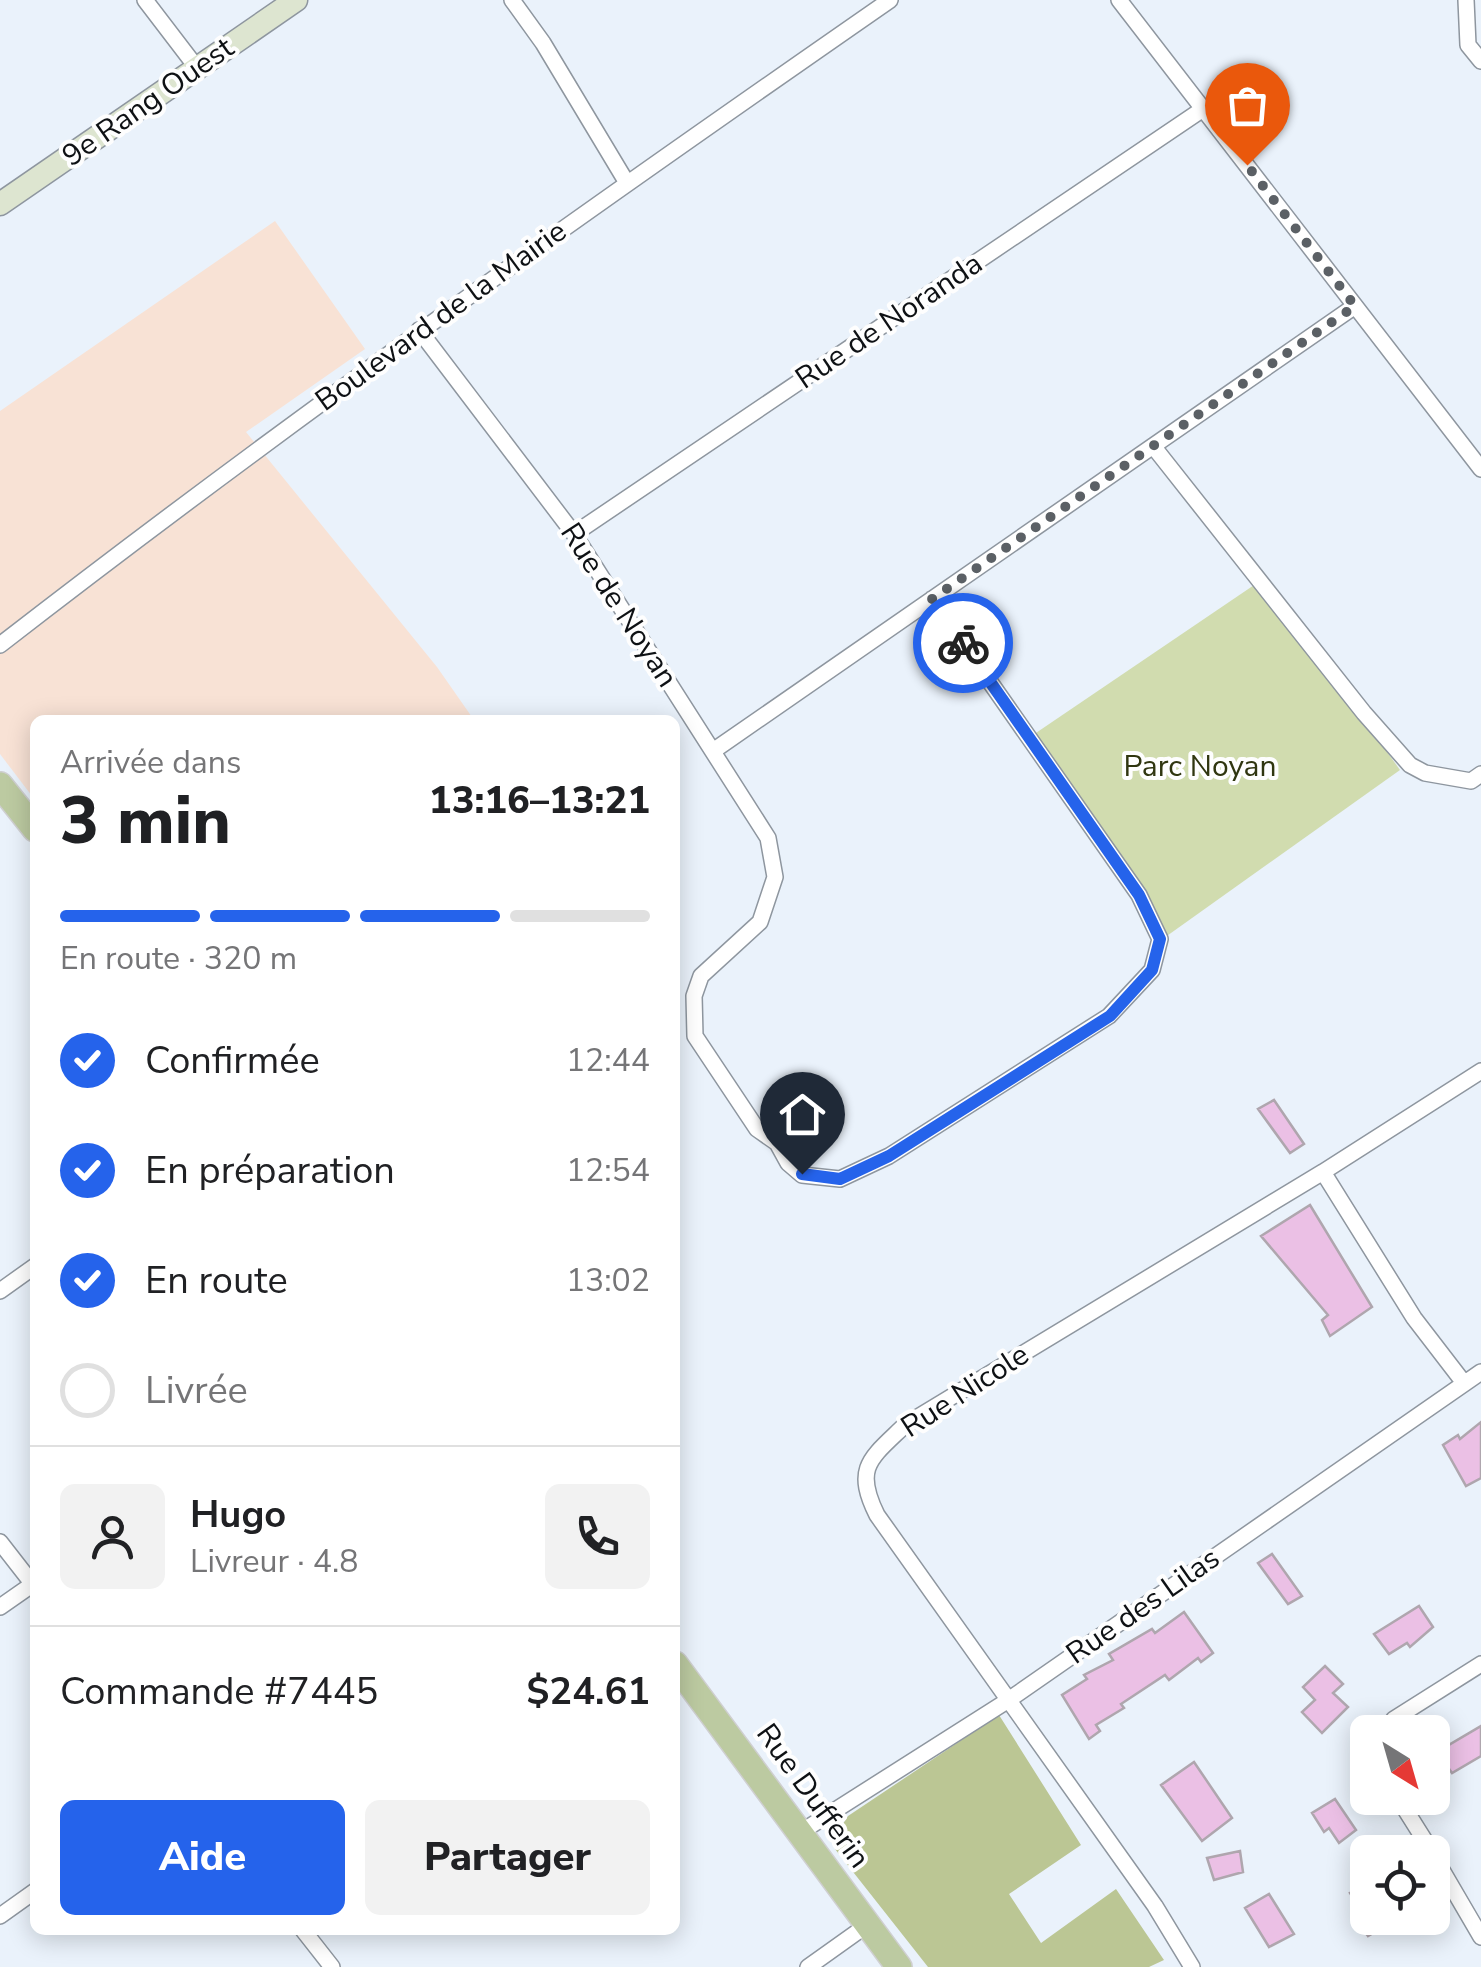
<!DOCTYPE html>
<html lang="fr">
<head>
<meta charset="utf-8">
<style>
  :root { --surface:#fff; --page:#f2f2f2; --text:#202124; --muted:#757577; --line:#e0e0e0; --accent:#2563eb }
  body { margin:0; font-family:"Nunito Sans",sans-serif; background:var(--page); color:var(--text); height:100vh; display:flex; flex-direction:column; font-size:38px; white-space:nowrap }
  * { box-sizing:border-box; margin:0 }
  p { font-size:32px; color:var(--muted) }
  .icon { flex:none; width:55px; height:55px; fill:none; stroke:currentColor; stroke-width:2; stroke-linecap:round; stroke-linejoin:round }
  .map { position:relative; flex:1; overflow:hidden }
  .sheet { position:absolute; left:30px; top:715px; width:650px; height:1220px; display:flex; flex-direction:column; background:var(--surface); border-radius:15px; box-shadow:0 5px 25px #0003 }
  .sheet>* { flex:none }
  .needle { width:65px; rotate:143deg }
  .buttons { position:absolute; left:1350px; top:1715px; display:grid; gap:20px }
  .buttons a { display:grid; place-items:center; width:100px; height:100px; border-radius:15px; background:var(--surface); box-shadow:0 5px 25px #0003; font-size:50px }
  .pin { position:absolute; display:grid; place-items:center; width:85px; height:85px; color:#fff; margin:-102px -42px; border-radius:50% 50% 50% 0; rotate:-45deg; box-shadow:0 0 10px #0007 }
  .pin .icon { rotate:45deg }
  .courier { position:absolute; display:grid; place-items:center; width:100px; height:100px; margin:-50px; border:8px solid #2563eb; border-radius:50%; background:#fff; color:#222; box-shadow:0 2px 12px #0007 }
  .head em { font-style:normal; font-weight:800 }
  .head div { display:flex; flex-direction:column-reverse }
  .head { display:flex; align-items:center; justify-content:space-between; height:170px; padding:0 30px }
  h1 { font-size:65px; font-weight:800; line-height:75px }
  .bar { display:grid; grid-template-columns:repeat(4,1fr); gap:15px 10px; align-content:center; height:120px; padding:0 30px }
  .bar i { height:12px; border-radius:8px; background:var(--line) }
  .bar .on { background:var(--accent) }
  .bar p { grid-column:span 4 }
  .line { display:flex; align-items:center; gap:25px; padding:0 30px; border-top:2px solid var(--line) }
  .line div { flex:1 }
  .round { display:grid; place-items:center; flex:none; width:105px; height:105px; border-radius:15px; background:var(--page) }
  ol { padding:0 30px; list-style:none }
  li { display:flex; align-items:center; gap:30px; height:110px }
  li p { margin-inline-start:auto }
  li .icon { padding:10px; border-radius:50%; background:var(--accent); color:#fff; stroke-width:4 }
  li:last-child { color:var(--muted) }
  li i { width:55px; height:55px; border:5px solid var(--line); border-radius:50% }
  .action { display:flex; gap:20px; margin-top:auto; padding:20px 30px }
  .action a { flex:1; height:115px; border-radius:15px; background:var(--accent); color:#fff; font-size:40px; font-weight:800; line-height:115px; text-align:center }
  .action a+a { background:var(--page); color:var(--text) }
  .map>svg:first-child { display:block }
  .commercial { fill:#f8e2d5 }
  .green { fill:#d1dcaf }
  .forest { fill:#bbc694 }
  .building { fill:#ebc0e5; stroke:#afa6ae; stroke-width:2.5 }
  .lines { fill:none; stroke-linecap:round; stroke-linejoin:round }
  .street-casing { stroke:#8e969f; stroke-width:18 }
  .secondary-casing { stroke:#8e969f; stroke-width:25 }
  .primary-casing { stroke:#cfcfd0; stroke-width:28 }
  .street { stroke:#fff; stroke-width:15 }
  .secondary { stroke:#dde5d0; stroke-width:22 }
  .primary { stroke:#bccaa1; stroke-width:25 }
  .done { stroke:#5b6065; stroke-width:10; stroke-dasharray:0 18 }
  .route { stroke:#2563eb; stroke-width:12 }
  .labels { text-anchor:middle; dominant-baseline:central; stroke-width:8; stroke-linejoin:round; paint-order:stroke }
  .street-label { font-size:30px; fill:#0e1114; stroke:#fefefe }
  .park-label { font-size:30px; fill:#303610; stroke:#fefefe }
</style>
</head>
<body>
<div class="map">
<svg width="1481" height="1967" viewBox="0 0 1481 1967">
  <rect width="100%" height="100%" fill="#eaf2fb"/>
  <path class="commercial" d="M275,221l90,128 -119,83 191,235 37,53h-439v80l-35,-46v-343z"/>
  <path class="green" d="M1263,579l137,191 -236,168 -137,-199z"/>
  <path class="forest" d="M999,1715l82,130 -72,49 32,49 75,-54 48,71 -15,7h-221l-93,-118 2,-16 11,-17z"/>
  <path class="building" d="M1274,1100l30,44 -14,9 -32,-44z
    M1310,1205l62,102 -42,29 -8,-16 6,-5 -67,-79z
    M1481,1422v56l-15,8 -23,-41 15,-10 2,4z
    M1272,1554l30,42 -14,8 -30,-41z
    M1419,1606l14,21 -23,20 -3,-4 -18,11 -15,-20z
    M1184,1612l29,41 -12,9 -3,-4 -29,22 -4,-5 -44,29 3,4 -28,17 4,6 -11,8 -27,-44 25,-16 -3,-4 29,-15 -4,-6 43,-25 3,4z
    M1325,1666l18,18 -10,9 15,14 -26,26 -20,-21 13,-12 -12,-13z
    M1481,1726v30l-29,17 -15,-21z
    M1194,1762l38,56 -30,23 -41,-56z
    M1335,1799l21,31 -17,13 -10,-15 -5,4 -12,-19z
    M1240,1851l3,21 -29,8 -7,-22z
    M1368,1883v36l30,-1 -30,18 -9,-12 8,-4 -17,-27z
    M1269,1894l25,40 -25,13 -24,-39z"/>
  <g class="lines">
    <defs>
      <path id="street" d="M145,0l52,68
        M512,0l31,43 84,140
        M1119,0l362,469
        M1466,0l2,45 13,16
        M419,330l155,204 194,304 7,39 -15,45 -59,54 -7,20 1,40 62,93 20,14 11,20 14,12 38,4 49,-23 220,-140 43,-46 8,-31 -21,-44 -207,-296
        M1153,446l211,267 46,52 15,8 46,8 10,-7
        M574,534l629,-425
        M0,645c290,-225 589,-436 890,-645
        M713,751l642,-445
        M1323,1172l91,146 50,65
        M0,1291l35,-25
        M0,1542l35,45
        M0,1607l33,-23
        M1384,1732l10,-13 87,-55
        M1398,1798l34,54
        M801,1832l206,-131 474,-329
        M1432,1853l49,84
        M0,1916l35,-25
        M303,1930l29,37
        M808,1967l59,-42
        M1192,1967l-37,-61 -278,-391c-24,-48 -6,-57 28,-90l418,-253 158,-101"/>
      <path id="secondary" d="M0,204l296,-204"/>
      <path id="primary" d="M0,785l35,44
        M675,1664l224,303"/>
    </defs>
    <use href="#street" class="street-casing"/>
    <use href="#secondary" class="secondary-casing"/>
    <use href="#primary" class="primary-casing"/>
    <use href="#street" class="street"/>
    <use href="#secondary" class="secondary"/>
    <use href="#primary" class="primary"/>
  </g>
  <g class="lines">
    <path class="done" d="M963,643l-31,-44 423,-293 -108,-141"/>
    <path class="route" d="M802,1174l38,5 49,-23 221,-140 42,-46 8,-31 -21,-44 -176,-252"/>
  </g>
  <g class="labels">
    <g class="street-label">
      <text transform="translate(148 102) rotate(-35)">9e Rang Ouest</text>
      <text transform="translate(441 316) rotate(-36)">Boulevard de la Mairie</text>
      <text transform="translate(889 321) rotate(-34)">Rue de Noranda</text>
      <text transform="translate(619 605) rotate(57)">Rue de Noyan</text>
      <text transform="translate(965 1391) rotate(-33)">Rue Nicole</text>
      <text transform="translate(1143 1606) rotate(-35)">Rue des Lilas</text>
      <text transform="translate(813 1796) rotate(54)">Rue Dufferin</text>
    </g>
    <g class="park-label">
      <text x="1200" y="766">Parc Noyan</text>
    </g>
  </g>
</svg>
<div class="buttons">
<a><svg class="needle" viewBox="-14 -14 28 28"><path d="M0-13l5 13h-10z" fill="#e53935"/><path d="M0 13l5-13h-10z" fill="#757577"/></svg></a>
<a><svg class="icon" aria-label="locate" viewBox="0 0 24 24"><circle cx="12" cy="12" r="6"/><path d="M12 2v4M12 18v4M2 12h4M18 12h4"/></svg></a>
</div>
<div class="pin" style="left:1247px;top:165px;background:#ea580c"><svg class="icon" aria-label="bag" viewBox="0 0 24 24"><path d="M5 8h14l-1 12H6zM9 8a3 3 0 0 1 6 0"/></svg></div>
<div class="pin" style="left:802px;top:1174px;background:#1f2937"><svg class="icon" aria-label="home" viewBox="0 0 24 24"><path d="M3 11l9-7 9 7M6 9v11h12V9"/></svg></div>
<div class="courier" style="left:963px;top:643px"><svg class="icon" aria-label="bike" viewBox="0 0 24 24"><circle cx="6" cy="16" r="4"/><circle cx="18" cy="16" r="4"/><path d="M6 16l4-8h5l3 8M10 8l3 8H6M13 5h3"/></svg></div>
<section class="sheet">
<div class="head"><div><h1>3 min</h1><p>Arrivée dans</p></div><em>13:16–13:21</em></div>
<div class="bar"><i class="on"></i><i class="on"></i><i class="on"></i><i></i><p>En route · 320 m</p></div>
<ol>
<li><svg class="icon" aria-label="check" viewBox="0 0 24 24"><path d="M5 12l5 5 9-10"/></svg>Confirmée<p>12:44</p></li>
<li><svg class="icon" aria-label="check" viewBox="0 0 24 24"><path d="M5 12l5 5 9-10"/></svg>En préparation<p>12:54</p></li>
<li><svg class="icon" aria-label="check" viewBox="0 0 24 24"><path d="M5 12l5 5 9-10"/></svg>En route<p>13:02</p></li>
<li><i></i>Livrée</li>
</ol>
<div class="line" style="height:180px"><a class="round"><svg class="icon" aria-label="person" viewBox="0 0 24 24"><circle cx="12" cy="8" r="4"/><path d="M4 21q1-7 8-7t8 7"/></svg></a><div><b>Hugo</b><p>Livreur · 4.8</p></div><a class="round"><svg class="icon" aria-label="phone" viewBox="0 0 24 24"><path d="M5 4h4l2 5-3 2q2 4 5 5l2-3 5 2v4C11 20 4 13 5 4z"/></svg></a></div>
<div class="line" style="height:130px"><div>Commande #7445</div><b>$24.61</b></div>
<div class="action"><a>Aide</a><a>Partager</a></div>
</section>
</div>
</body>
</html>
